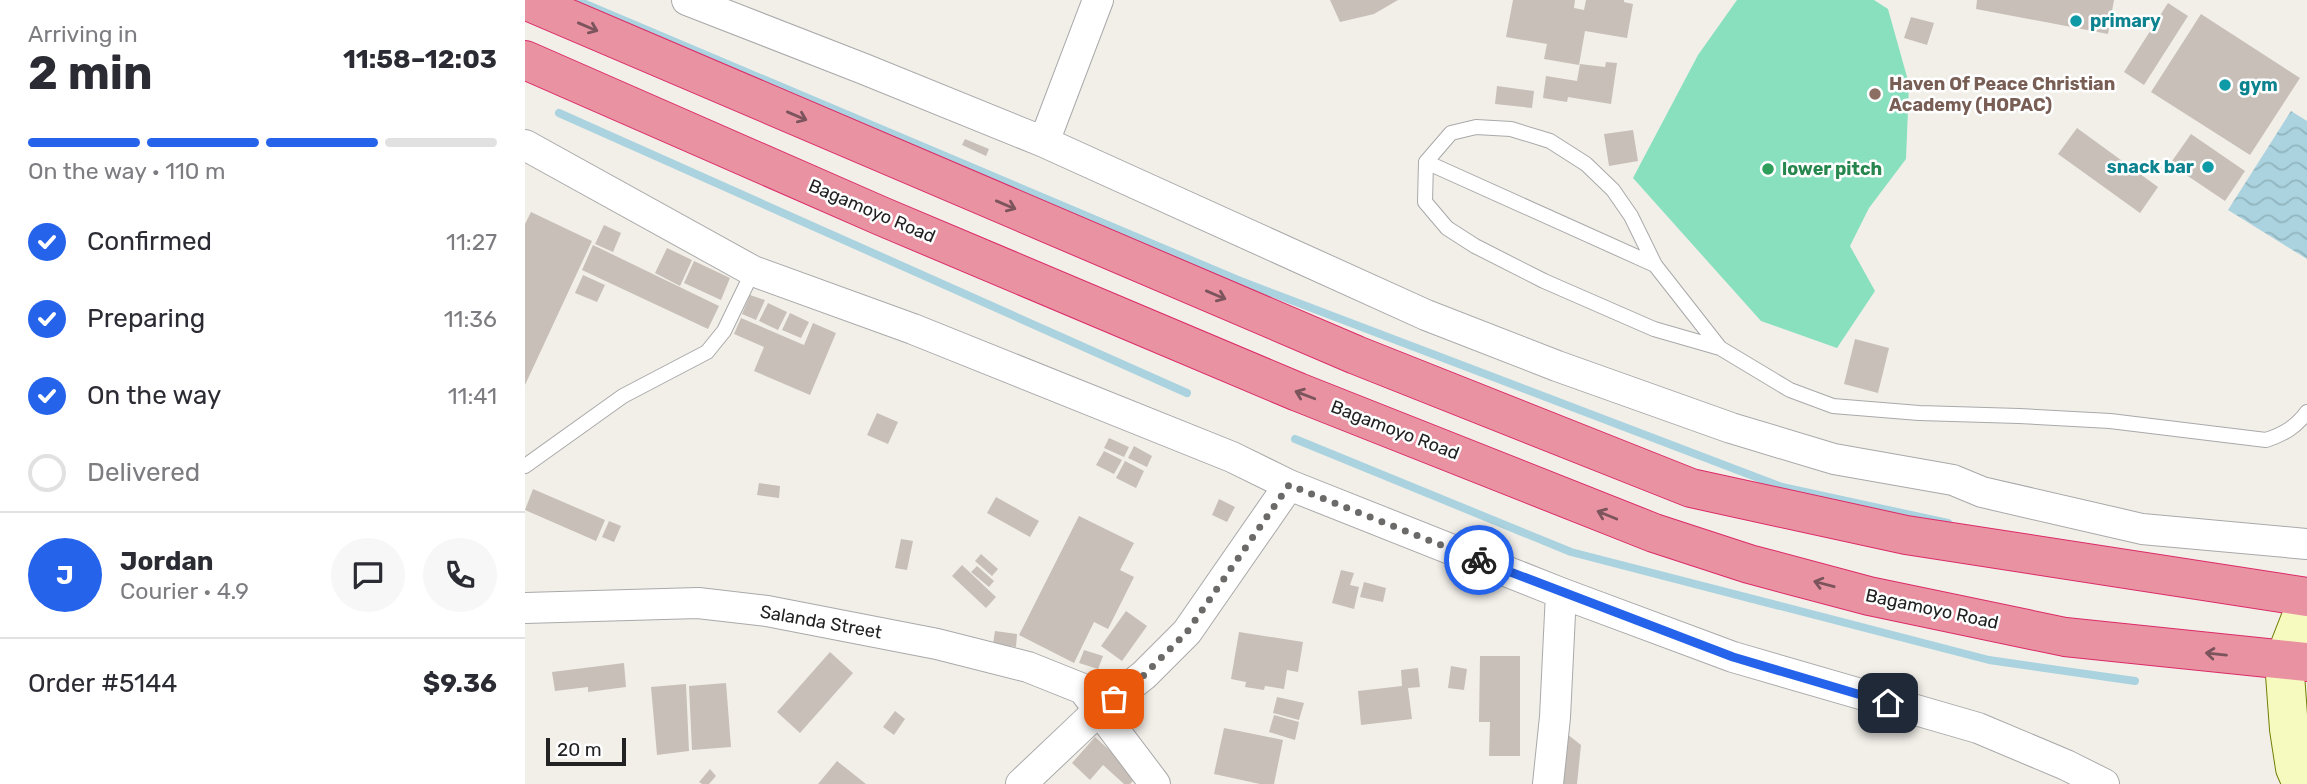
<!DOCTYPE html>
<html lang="en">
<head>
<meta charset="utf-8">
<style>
  :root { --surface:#fff; --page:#f7f7f7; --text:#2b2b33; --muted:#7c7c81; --line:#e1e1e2; --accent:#2563eb }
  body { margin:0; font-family:Rubik,sans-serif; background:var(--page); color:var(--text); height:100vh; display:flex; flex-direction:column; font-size:26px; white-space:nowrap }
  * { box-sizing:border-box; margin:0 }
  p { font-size:23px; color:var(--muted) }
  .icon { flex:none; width:38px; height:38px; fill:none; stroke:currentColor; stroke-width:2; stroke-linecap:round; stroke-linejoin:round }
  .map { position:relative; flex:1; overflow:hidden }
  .panel { display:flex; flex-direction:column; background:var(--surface); width:525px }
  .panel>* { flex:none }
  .scale { position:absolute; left:21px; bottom:18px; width:80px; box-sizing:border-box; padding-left:7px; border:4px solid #222; border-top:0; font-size:19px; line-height:24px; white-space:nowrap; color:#222; -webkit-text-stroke:5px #fff; paint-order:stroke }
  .pin { position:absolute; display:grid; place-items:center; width:60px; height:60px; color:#fff; margin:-30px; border-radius:14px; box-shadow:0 4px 10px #0006 }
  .courier { position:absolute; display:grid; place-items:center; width:70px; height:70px; margin:-35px; border:5px solid #2563eb; border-radius:50%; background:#fff; color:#222; box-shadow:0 2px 9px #0007 }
  .overview em { font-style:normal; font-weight:700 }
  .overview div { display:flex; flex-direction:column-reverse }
  .overview { display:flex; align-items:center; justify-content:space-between; height:119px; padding:0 28px }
  h1 { font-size:46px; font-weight:700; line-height:52px }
  .bar { display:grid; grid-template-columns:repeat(4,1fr); gap:10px 7px; align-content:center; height:84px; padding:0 28px }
  .bar i { height:9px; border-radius:5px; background:var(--line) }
  .bar .on { background:var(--accent) }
  .bar p { grid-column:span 4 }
  .line { display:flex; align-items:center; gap:18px; padding:0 28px; border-top:2px solid var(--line) }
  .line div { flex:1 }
  .round { display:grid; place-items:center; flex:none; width:74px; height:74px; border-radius:37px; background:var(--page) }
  ol { padding:0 28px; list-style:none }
  li { display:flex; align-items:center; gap:21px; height:77px }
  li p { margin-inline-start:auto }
  li .icon { padding:7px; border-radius:50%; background:var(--accent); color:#fff; stroke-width:4 }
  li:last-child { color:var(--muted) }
  li i { width:38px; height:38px; border:4px solid var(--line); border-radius:50% }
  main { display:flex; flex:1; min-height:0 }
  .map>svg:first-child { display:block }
  .pitch { fill:#88e0be }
  .water { fill:url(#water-waves) }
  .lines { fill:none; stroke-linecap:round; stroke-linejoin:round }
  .stream { stroke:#aad3df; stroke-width:8 }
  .building { fill:#c7bfb8 }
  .lane-casing { stroke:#a9a9a9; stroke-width:16 }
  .street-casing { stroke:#a9a9a9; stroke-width:32 }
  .secondary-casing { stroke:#707d05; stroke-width:40 }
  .highway-casing { stroke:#dc2a67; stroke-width:40 }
  .lane { stroke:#fff; stroke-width:14 }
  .street { stroke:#fff; stroke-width:30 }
  .secondary { stroke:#f7fabf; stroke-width:38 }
  .highway { stroke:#e892a2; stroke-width:38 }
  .oneway { stroke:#7b545c }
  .done { stroke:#6b6a68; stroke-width:7; stroke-dasharray:0 12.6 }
  .route { stroke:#2563eb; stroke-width:9 }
  .culture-dot { fill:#0f9aa8; stroke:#fff; stroke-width:2.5 }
  .education-dot { fill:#8d6e63; stroke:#fff; stroke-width:2.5 }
  .leisure-dot { fill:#2e9e5b; stroke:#fff; stroke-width:2.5 }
  .labels { text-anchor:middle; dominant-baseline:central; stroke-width:5; stroke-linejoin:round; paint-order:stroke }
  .culture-label { font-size:18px; font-weight:bold; fill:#0d838f; stroke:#fff; text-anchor:start }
  .education-label { font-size:18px; font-weight:bold; fill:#785e54; stroke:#fff; text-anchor:start }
  .leisure-label { font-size:18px; font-weight:bold; fill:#27864d; stroke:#fff; text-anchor:start }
  .street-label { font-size:18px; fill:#222; stroke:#fff }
</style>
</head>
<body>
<main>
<section class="panel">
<div class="overview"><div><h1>2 min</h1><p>Arriving in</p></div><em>11:58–12:03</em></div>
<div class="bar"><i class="on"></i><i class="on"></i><i class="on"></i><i></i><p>On the way · 110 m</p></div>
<ol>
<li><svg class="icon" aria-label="check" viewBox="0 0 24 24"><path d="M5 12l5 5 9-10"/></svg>Confirmed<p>11:27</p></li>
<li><svg class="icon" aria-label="check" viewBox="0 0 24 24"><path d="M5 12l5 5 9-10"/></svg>Preparing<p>11:36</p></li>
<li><svg class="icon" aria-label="check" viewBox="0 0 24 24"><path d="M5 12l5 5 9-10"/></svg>On the way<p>11:41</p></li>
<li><i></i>Delivered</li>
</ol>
<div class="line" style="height:126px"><b class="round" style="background:var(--accent);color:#fff">J</b><div><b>Jordan</b><p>Courier · 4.9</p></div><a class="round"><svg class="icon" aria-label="chat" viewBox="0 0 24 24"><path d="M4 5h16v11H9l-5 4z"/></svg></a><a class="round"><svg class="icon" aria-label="phone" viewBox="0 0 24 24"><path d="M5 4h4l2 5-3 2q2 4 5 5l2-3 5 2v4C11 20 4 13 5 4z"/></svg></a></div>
<div class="line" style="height:91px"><div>Order #5144</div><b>$9.36</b></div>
</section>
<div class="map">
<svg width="1782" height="784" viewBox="0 0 1782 784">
  <defs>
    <pattern id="water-waves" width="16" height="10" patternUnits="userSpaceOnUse" patternTransform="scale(1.75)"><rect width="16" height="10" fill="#aad3df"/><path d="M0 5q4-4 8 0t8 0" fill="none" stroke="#92b5bf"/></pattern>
  </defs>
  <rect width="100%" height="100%" fill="#f2efe9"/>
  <path class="pitch" d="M1212,0h137l14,9 21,75 -3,75 -37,49 -19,38 25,45 -38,57 -76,-27 -128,-143 65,-123z"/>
  <path class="water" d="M1766,111l16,10v138l-79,-49z"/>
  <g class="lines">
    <path class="stream" d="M51,0l662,280 544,207 166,36
      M34,113l628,280
      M770,439l276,113 418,108 146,21"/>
  </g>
  <path class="building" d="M805,0h68l-24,14 -34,8z
    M988,0h62l-1,8 10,2 2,-10h38v2l9,2 -6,34 -42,-7 -6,34 -35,-6 3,-15 -41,-7z
    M1452,0h137l-6,34 -132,-25z
    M1643,3l20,13 -44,69 -20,-13z
    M1676,14l99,64 -50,77 -99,-63z
    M1386,17l23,6 -7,22 -23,-7z
    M1081,62l11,1 -6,41 -43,-7 -1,5 -24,-4 3,-22 31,5 3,-17 25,3z
    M972,86l37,5 -2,17 -37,-4z
    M1552,128l81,59 -18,26 -82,-59z
    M1108,130l5,31 -29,5 -5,-32z
    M1666,134l54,37 -20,30 -55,-37z
    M440,139l24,10 -3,7 -24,-11z
    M6,212l61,29 -67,144v-161z
    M79,225l17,8 -8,19 -18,-8z
    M68,245l126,61 -11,23 -126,-59z
    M142,248l25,12 -12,26 -25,-13z
    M169,261l36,17 -9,22 -37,-17z
    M58,275l22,10 -8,17 -22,-9z
    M225,295l15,5 -9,20 -14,-6z
    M243,303l19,9 -9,18 -19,-9z
    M265,313l19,9 -8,16 -19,-8z
    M216,318l63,27 9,-22 23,10 -26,62 -56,-24 10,-24 -30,-13z
    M1330,339l34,9 -11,45 -34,-9z
    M352,413l21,9 -10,22 -21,-9z
    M584,438l20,9 -5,10 -20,-9z
    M609,446l18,10 -5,11 -19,-9z
    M579,451l18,9 -8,14 -18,-9z
    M600,461l19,10 -8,17 -20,-10z
    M234,483l21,3 -1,12 -22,-3z
    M8,489l72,31 -9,21 -71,-31z
    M471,497l43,24 -9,16 -43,-24z
    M694,499l16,8 -8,15 -15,-7z
    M554,516l55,27 -14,27 14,7 -26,52 -14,-7 -20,41 -55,-28z
    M84,521l12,5 -7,16 -12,-5z
    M376,539l12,2 -6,29 -12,-2z
    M456,554l17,15 -6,7 -17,-15z
    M437,565l34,32 -10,11 -34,-32z
    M452,566l17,15 -5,6 -18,-15z
    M816,570l13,3 -4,12 9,2 -5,22 -22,-6z
    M839,582l22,6 -3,14 -23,-5z
    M601,611l21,15 -25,35 -21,-15z
    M470,631l22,3 -1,13 -23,-3z
    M714,632l64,10 -5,30 -11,-2 -3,19 -19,-3 -1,4 -19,-3 1,-5 -15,-3z
    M559,650l19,6 -5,13 -19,-6z
    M305,652l23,21 -53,60 -23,-21z
    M955,656h40v100h-31l1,-34h-11z
    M99,663l2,24 -38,5v-5l-33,4 -3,-19z
    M926,666l16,3 -3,21 -16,-2z
    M893,668l2,19 -12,1 4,31 -51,6 -3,-34 44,-5 -1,-16z
    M201,683l5,64 -39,3 -3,-64z
    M161,684l3,67 -32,4 -6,-68z
    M752,697l27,6 -5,17 -26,-7z
    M370,711l10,8 -11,16 -11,-8z
    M749,715l25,7 -4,18 -26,-8z
    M699,728l59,12 -9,44h-14l-46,-10z
    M1037,730l19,15 -4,39h-19z
    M570,737l43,39 -8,8h-6l-21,-19 -13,15 -18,-17z
    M312,761l29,23h-48z
    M185,769l6,7 -7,8h-7l-3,-2z"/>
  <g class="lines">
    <defs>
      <path id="lane" d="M901,162l229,103
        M1195,348l-66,-19 -110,-48 -69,-35 -28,-18 -22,-26 1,-40 25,-29 25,-6 35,2 39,12 36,23 27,26 18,26 24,49 65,83 70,42 43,16 86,7 100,3 91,5 156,19c18,-6 30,-13 41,-28
        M0,466l98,-70 84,-44 17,-21 29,-60"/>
      <path id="street" d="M162,0l177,69 180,73 382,173 131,51 174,62 103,31 119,21 29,12 160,37 165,15
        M519,142l54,-142
        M0,145l228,126 160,58 319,128 57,28 272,108 172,64 245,71 88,37 38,19
        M0,608l173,-5 69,8 170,33 91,23 55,22 72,95
        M496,784l77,-73 46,-36 43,-43 102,-147
        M1023,784l7,-67 6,-124"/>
      <path id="secondary" d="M1777,784l-7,-16 -6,-39 -5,-68 23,-59"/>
      <path id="highway" d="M0,0l831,355 335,133 215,47 401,62
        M0,60l356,156 417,176 356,141 95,31 120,32 196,41 242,25"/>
    </defs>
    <use href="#lane" class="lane-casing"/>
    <use href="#street" class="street-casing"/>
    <use href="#secondary" class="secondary-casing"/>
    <use href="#highway" class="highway-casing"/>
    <use href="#lane" class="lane"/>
    <use href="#street" class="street"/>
    <use href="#secondary" class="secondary"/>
    <use href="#highway" class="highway"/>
  </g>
  <defs><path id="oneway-shaft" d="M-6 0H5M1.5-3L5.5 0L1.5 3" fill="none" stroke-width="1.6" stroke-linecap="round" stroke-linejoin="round" transform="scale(1.75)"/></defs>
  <g class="oneway">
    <use href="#oneway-shaft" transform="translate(63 27) rotate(23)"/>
    <use href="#oneway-shaft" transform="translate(272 116) rotate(23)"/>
    <use href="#oneway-shaft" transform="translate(481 205) rotate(23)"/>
    <use href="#oneway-shaft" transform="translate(691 295) rotate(23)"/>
    <use href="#oneway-shaft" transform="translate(780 395) rotate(-159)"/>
    <use href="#oneway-shaft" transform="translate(1082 515) rotate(-158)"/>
    <use href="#oneway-shaft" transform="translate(1299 584) rotate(-165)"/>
    <use href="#oneway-shaft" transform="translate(1691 654) rotate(-174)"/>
  </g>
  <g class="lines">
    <path class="done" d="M589,699l30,-24 43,-43 102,-147 190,75"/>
    <path class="route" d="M954,560l254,97 155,46"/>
  </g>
  <g class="culture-dot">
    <circle cx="1551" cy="21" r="7"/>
    <circle cx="1700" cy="85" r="7"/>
    <circle cx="1683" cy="167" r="7"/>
  </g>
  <circle class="education-dot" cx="1350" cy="94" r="7"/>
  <circle class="leisure-dot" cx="1243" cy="169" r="7"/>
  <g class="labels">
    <g class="culture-label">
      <text x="1565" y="21">primary</text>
      <text x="1714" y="85">gym</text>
      <text x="1669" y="167" text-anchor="end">snack bar</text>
    </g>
    <g class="education-label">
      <text x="1364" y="84">Haven Of Peace Christian<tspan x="1364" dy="21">Academy (HOPAC)</tspan></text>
    </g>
    <g class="leisure-label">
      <text x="1257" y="169">lower pitch</text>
    </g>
    <g class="street-label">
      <text transform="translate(347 211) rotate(23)">Bagamoyo Road</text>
      <text transform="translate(870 430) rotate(21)">Bagamoyo Road</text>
      <text transform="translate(1407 609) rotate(12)">Bagamoyo Road</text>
      <text transform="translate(296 622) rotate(10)">Salanda Street</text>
    </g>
  </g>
</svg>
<div class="scale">20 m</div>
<div class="pin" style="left:589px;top:699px;background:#ea580c"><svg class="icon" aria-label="bag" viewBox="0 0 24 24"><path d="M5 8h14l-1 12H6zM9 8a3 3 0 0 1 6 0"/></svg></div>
<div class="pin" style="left:1363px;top:703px;background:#1f2937"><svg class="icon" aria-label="home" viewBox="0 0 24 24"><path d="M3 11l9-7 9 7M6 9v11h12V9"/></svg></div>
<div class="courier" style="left:954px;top:560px"><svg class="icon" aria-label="bike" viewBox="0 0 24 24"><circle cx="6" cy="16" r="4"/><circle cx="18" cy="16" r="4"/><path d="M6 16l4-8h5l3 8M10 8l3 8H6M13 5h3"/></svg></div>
</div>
</main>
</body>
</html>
